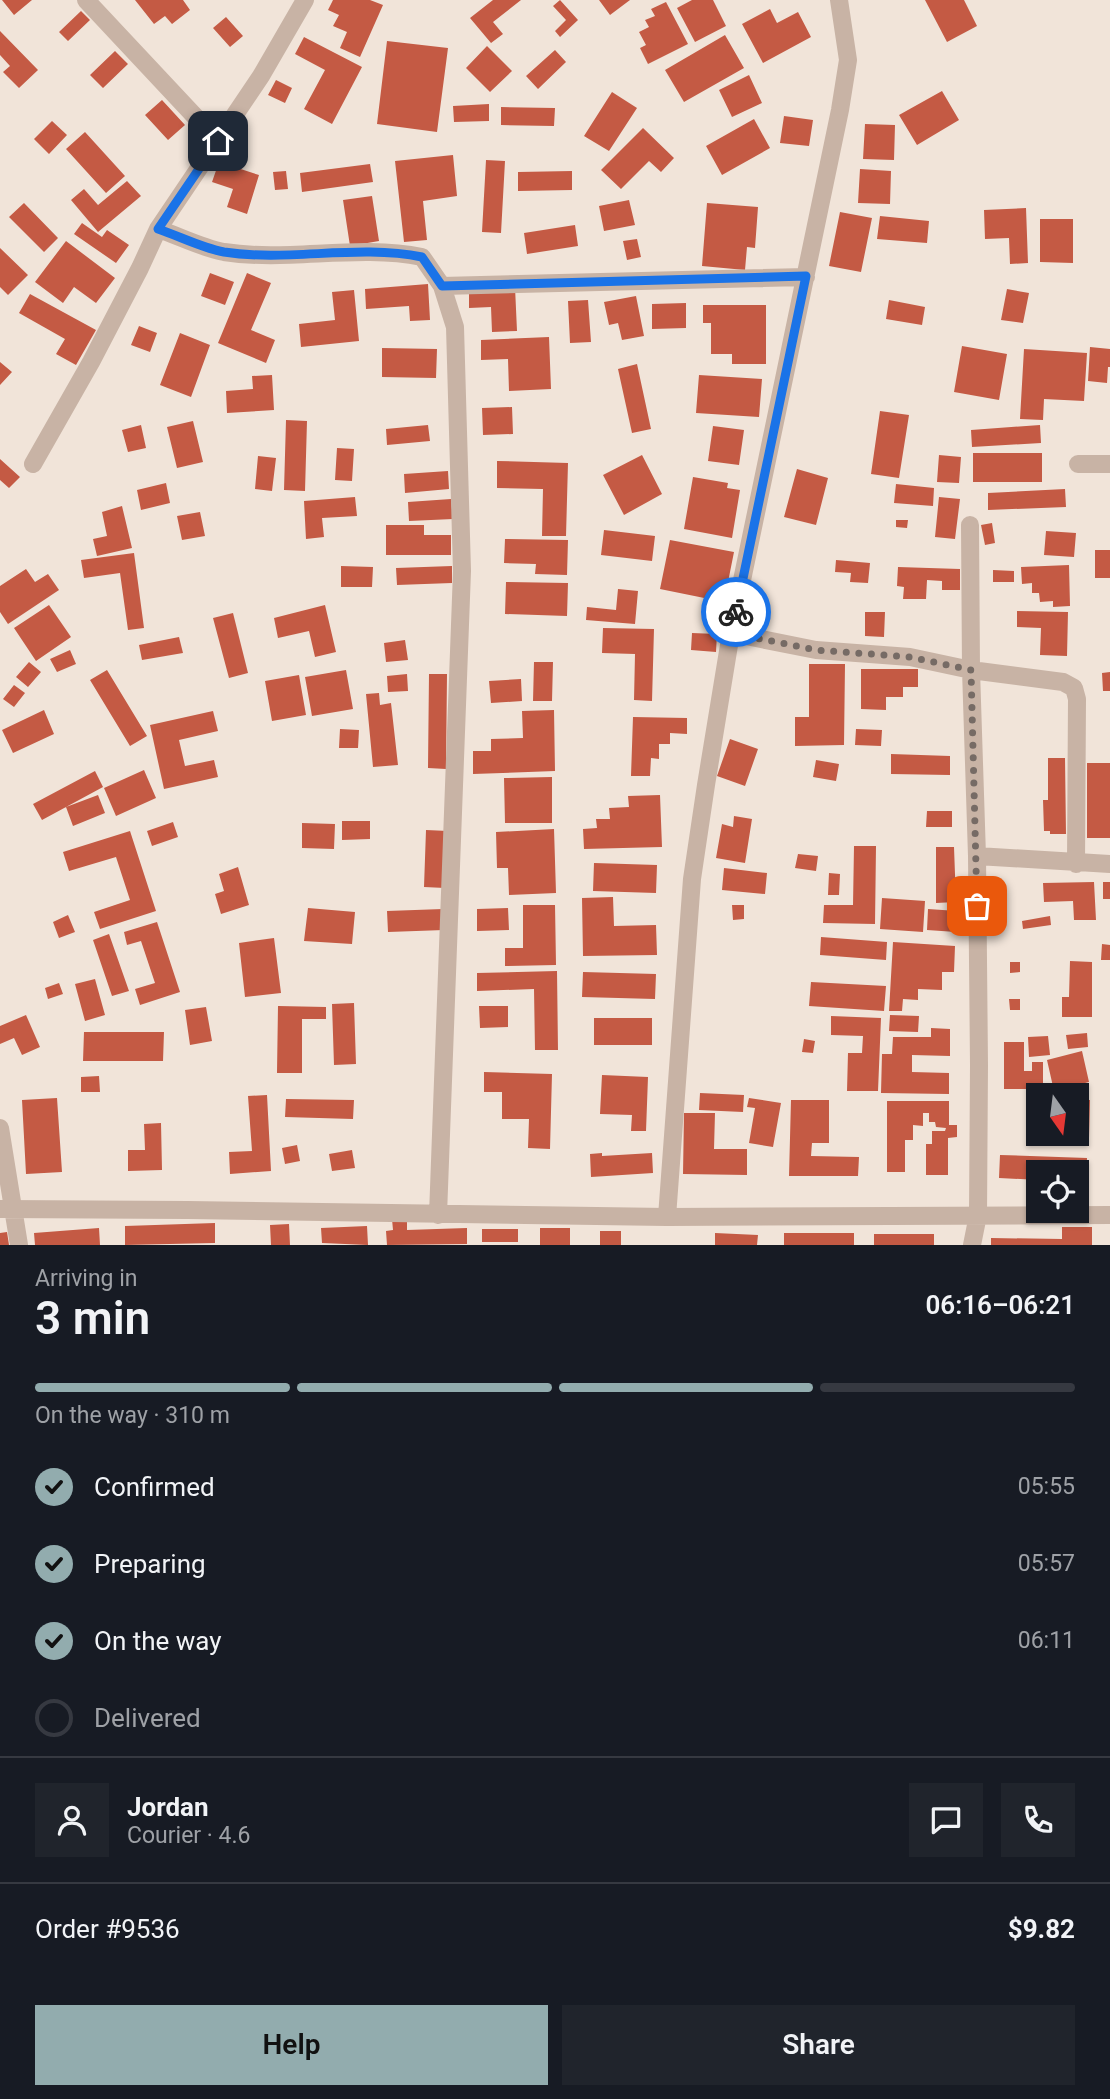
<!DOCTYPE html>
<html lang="en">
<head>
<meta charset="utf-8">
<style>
  :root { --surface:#171b24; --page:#20242c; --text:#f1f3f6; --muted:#9ea1a6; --line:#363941; --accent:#92acae }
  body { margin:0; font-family:Roboto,sans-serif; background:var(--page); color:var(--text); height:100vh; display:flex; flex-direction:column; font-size:26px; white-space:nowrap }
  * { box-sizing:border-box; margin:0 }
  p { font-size:23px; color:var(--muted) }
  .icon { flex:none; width:38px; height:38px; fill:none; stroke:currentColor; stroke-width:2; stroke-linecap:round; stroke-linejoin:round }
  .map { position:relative; height:1245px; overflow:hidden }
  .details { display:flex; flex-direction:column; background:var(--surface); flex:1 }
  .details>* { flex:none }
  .needle { width:46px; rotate:166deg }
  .tools { position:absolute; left:1026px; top:1083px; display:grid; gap:14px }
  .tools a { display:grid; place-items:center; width:63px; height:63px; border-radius:0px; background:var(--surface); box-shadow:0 2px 5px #0004; font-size:35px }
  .pin { position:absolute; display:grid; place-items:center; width:60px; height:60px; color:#fff; margin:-30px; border-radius:14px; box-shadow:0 4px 10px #0006 }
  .courier { position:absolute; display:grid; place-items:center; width:70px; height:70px; margin:-35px; border:5px solid #1a73e8; border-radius:50%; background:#fff; color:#222; box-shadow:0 2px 9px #0007 }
  .summary em { font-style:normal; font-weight:600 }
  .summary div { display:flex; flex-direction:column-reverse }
  .summary { display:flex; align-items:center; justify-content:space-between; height:119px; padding:0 35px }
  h1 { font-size:46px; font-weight:600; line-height:52px }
  .bar { display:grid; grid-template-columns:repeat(4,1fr); gap:10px 7px; align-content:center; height:84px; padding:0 35px }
  .bar i { height:9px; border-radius:5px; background:var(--line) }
  .bar .current { background:var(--accent) }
  .bar p { grid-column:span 4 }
  .line { display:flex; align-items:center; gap:18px; padding:0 35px; border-top:2px solid var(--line) }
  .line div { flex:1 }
  .round { display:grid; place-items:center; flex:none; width:74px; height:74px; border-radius:0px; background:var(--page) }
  ol { padding:0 35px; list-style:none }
  li { display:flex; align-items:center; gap:21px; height:77px }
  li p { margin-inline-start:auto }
  li .icon { padding:7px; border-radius:50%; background:var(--accent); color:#111; stroke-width:4 }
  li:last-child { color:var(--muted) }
  li i { width:38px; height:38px; border:4px solid var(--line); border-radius:50% }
  .cta { display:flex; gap:14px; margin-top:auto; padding:14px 35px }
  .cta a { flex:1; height:80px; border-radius:0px; background:var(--accent); color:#111; font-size:28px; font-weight:600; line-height:80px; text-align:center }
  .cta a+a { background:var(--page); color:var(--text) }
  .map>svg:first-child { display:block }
  .building { fill:#c45a44 }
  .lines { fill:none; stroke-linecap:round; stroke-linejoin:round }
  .street { stroke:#c8b3a5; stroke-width:18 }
  .done { stroke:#766b65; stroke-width:7; stroke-dasharray:0 12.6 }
  .route { stroke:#1a73e8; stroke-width:9 }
</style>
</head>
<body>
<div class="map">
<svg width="1110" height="1245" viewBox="0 0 1110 1245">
  <rect width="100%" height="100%" fill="#f1e4d9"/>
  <path class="building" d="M2,0h30l-18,15z
    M135,0h48l7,10 -18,14 -7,-8 -11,8z
    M333,0h37l13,5 -23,52 -20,-9 7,-16 -14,-6 6,-11 -11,-5z
    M493,0h28l-28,22 10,12 -12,9 -21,-25z
    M560,0l18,20 -18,17 -5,-6 11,-11 -13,-14z
    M599,0h31l-20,15z
    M692,0h21l13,26 -31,16 -18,-34z
    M925,0h39l13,26 -30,16z
    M666,2l22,42 -40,20 -8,-16 6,-3 -7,-13 10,-5 -4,-7 10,-4 -4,-7z
    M770,9l7,14 21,-11 13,25 -48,26 -21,-39z
    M81,11l9,9 -22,21 -9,-9z
    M226,17l17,19 -13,11 -17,-19z
    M0,31l38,39 -19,18 -16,-16 7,-6 -10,-11z
    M725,35l19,33 -60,34 -19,-32z
    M304,37l58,30 -30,57 -28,-15 21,-39 -30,-16z
    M387,41l61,7 -11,84 -60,-8z
    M487,46l25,25 -22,21 -24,-24z
    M555,50l11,12 -28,27 -12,-13z
    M115,51l13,13 -25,24 -13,-13z
    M749,75l13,28 -30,14 -13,-27z
    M276,80l16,8 -7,15 -17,-8z
    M942,91l17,29 -42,25 -18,-30z
    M612,92l25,16 -28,43 -25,-15z
    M162,100l23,25 -17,15 -23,-25z
    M489,104v17l-35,1 -1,-16z
    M501,107l54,1 -1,18 -53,-1z
    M784,116l29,4 -4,26 -29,-3z
    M754,119l16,29 -48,27 -16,-29z
    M52,121l15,14 -18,19 -15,-15z
    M865,124l30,1 -1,35 -31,-1z
    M643,128l31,30 -13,14 -12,-11 -28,28 -20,-19z
    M85,132l40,44 -19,17 -40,-44z
    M453,155l4,41 -34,5 4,39 -23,2 -9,-81z
    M486,160l19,1 -4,72 -19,-1z
    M219,162l40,13 -12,39 -20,-7 6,-18 -21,-7z
    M370,164l3,18 -71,10 -2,-19z
    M860,169l31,2 -1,33 -32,-1z
    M286,171l2,18 -13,1 -2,-18z
    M572,171v19l-54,1v-19z
    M127,181l14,15 -43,36 -27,-32 13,-11 14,16z
    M372,196l7,45 -29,5 -7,-46z
    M629,200l6,25 -31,6 -5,-25z
    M24,203l34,35 -14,14 -35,-35z
    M707,203l51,4 -3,41 -8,-1 -2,23 -43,-4z
    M1026,208l2,55 -18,1 -1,-26 -24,1 -1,-29z
    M840,212l32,6 -11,54 -32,-6z
    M880,216l49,5 -2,22 -50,-4z
    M1040,219h33v44l-33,-1z
    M82,223l20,14 5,-7 22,15 -13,18 -42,-29z
    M575,225l3,21 -51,8 -3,-21z
    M637,239l4,18 -14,3 -4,-19z
    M66,241l49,37 -19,25 -22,-16 -11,16 -28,-21z
    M0,248l28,27 -20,20 -8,-8z
    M210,273l24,9 -9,23 -24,-9z
    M247,273l24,10 -20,47 24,10 -9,23 -48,-20z
    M428,284l2,36 -20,1 -1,-15 -43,3 -1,-20z
    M515,287l2,44 -25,1 -1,-25 -22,1v-19z
    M1007,289l22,4 -6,30 -22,-3z
    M354,290l5,51 -58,6 -2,-23 36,-4 -3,-28z
    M30,294l66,36 -20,35 -20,-11 9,-15 -46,-26z
    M636,296l8,40 -22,4 -4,-17 -9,2 -5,-23z
    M588,300l3,42 -21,1 -2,-42z
    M889,300l36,7 -3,18 -36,-6z
    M686,303v25l-34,1v-25z
    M703,305h63v59h-34v-10h-21v-31h-8z
    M139,326l18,7 -7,19 -19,-7z
    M180,333l30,12 -19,52 -31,-12z
    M549,337l2,52 -42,2 -1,-32 -27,1v-20z
    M962,346l45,8 -8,46 -45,-8z
    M1090,347l20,2v18h-2l-1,16 -19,-2z
    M382,348l55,1 -1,29 -54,-1z
    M1024,349l63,4 -3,48 -40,-2 -1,21 -23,-1z
    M0,362l12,10 -12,13z
    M637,364l14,65 -19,4 -14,-64z
    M272,375l2,35 -47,3 -1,-22 27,-2 -1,-13z
    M699,375l63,4 -3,38 -63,-4z
    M512,407l1,27 -30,1 -1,-27z
    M880,411l29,4 -10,63 -28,-4z
    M286,420l21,1 -2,70 -21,-1z
    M193,421l10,41 -26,6 -10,-41z
    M141,425l5,23 -18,4 -6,-22z
    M428,425l2,16 -43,4 -1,-16z
    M1040,425l1,18 -69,4 -1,-17z
    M713,426l31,4 -5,35 -31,-4z
    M337,448l17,1 -2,32 -17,-1z
    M973,453h69v29h-69z
    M642,455l20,39 -38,21 -21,-40z
    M939,455l22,2 -2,26 -22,-1z
    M258,456l18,2 -4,33 -17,-2z
    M0,459l20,18 -11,11 -9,-8z
    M497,461l71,2 -2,73h-24l1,-47 -46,-1z
    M797,469l31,9 -12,47 -32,-8z
    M448,471l1,18 -44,4 -1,-19z
    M693,477l35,6 -1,5 13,2 -8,48 -48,-9z
    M166,483l4,20 -29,7 -4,-20z
    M896,484l38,4 -1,18 -39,-3z
    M1065,489l1,18 -78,3v-17z
    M355,497l2,19 -35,2 2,19 -18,2 -2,-38z
    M939,497l21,2 -5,40 -20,-2z
    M451,499l2,20 -44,2 -1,-19z
    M122,506l10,42 -35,8 -4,-17 14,-3 -5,-24z
    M200,512l5,24 -23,4 -5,-24z
    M896,520h12l-1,8 -11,-1z
    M992,523l3,20 -10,2 -4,-20z
    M386,525h38v10h27v20h-65z
    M604,530l51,6 -3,25 -51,-6z
    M1046,531l30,2 -2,24 -30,-2z
    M505,539l63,1 -1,35 -32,-1 1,-10 -32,-1z
    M670,540l64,12 -10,50 -64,-13z
    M1095,550h15v28h-15z
    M134,553l10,75 -16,2 -8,-57 -36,5 -3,-18z
    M836,560l34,3 -2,20 -18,-1 1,-9 -16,-1z
    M1069,565l1,41 -17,1v-6l-13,1 -1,-9h-7v-10l-10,1 -1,-17z
    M341,566l32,1 -1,20h-31z
    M452,566v17l-55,2 -1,-17z
    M898,567l62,2v21h-18v-9l-15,-1 -1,19h-23l1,-12 -7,-1z
    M26,569l9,13 13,-8 11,16 -51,34 -8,-12v-26z
    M993,570l21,1v11h-21z
    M506,582l62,1 -1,33 -62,-2z
    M618,589l20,2 -3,33 -49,-4 1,-13 29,3z
    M49,605l22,32 -35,24 -22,-33z
    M325,605l11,47 -21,5 -6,-26 -31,7 -4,-20z
    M1017,611l51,1 -1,44 -27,-1 1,-27 -24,-1z
    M865,612h20l-1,25 -19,-1z
    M233,613l15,60 -19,5 -16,-60z
    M603,628l51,1 -2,72 -18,-1 1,-46 -33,-1z
    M692,633l25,1 -1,18 -25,-2z
    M179,637l4,16 -41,7 -3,-15z
    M405,640l3,20 -22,2 -2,-19z
    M70,650l6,14 -19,8 -7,-13z
    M29,662l12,10 -13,15 -12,-10z
    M534,662h19l-1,39h-19z
    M809,664h36l-1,81 -49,1v-29h14z
    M861,669h57v18h-15v10h-17v13l-25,-1z
    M107,670l40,66 -17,10 -40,-66z
    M346,670l7,39 -41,7 -7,-39z
    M1110,672v19h-7l-1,-18z
    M407,674l1,17 -20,1 -1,-16z
    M429,674h18l-1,95 -18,-1z
    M299,675l7,40 -34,6 -7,-40z
    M521,679l1,22 -31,2 -2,-22z
    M14,685l11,8 -11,14 -11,-8z
    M379,693l1,12 11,-2 7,62 -25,2 -7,-73z
    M44,710l10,24 -41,19 -11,-23z
    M554,710l1,61 -82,3v-23h18v-12l32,-1 -1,-27z
    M213,711l5,20 -39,9 6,26 29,-6 4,17 -54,12 -14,-64z
    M633,717l54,1v16l-17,-1v11h-11v15l-8,-1 -1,18h-19z
    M340,729l19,1 -1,18h-19z
    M856,729l26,1 -1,16 -26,-1z
    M730,739l28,10 -13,37 -28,-10z
    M891,754l59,2v19l-59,-1z
    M1048,758h17l1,76h-16v-3h-6l-1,-31h5z
    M816,760l23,4 -3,17 -23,-4z
    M1087,763h23v75h-23z
    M144,770l12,28 -40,18 -12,-28z
    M95,771l8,16 -61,33 -9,-16z
    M552,777v46h-47l-1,-45z
    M98,795l7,18 -32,13 -7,-19z
    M660,795l2,52 -78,2 -1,-20 14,-1 -1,-9h14l-1,-11 20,-1 -1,-11z
    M927,811h25v16h-26z
    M734,816l18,3 -7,44 -29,-5 6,-34 11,3z
    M342,821h28v18l-28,1z
    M173,822l5,15 -26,9 -5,-15z
    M302,823l33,1 -1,25 -32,-1z
    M554,829l2,64 -47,2 -1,-27h-11l-1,-36z
    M426,830l22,1 -3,57 -21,-1z
    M130,831l26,80 -56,18 -6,-17 36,-12 -14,-43 -47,14 -6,-19z
    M854,846h22l-1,78 -52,-1 1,-18h29z
    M936,847h18l2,55 -20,1z
    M798,854l20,2 -2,15 -21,-3z
    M594,863l63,2 -1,28 -63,-2z
    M238,867l11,38 -28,9 -6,-20 9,-3 -5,-17z
    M724,868l43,5 -2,21 -43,-4z
    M829,873l11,1 -1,21h-11z
    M1094,882l2,38h-22l-1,-19 -29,1 -1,-19z
    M1103,882h7v17h-7z
    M613,897l1,29 42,-1 1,30 -74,1 -1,-58z
    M882,898l43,3 -2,31 -43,-3z
    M523,905h32l1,60 -51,1v-18h18z
    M732,905h12v14l-11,1z
    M308,908l47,4 -3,32 -48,-3z
    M508,908l1,22 -32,1v-22z
    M443,909l1,21 -56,2 -1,-21z
    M928,909l29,2 -1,21 -29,-2z
    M68,915l7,17 -16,6 -6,-16z
    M1050,916l1,9 -28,4 -1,-8z
    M157,922l23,70 -40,13 -5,-16 20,-6 -14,-42 -14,4 -3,-13z
    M109,934l20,57 -17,5 -19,-56z
    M821,937l66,5 -1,18 -66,-5z
    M274,938l7,55 -36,4 -6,-54z
    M893,942l62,4 -1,26h-12v18l-24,-1v11l-15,-1 -1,12h-13z
    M1102,944l8,1v15h-9z
    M1070,961l22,1v55h-30v-20h7z
    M1010,962h10v10l-10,1z
    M557,971l1,79h-23l-1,-61 -57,2v-18z
    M583,972l73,2 -1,25 -73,-2z
    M95,979l10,36 -20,6 -10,-37z
    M811,982l75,4 -2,25 -75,-5z
    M59,983l4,11 -15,5 -3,-11z
    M1009,999h11v11h-10z
    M354,1003l2,61 -22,1 -2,-61z
    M278,1006l48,1v12h-24v54h-25z
    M479,1006h29v21l-28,1z
    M206,1007l6,34 -22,4 -5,-35z
    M26,1015l14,32 -18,8 -8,-17 -14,6v-18z
    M890,1015l29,1 -1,16 -29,-1z
    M831,1016l50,2 -3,73h-31l1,-38h14l1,-17 -32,-1z
    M594,1018h58v27h-58z
    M931,1028l19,1v27l-38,-1v17l37,1v21l-68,-1 1,-39h10l1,-17h38z
    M84,1032h80l-1,29h-80z
    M1087,1033l1,14 -20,2 -2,-14z
    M1048,1036l2,19 -21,2 -1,-20z
    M804,1039l11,2 -2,12 -11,-1z
    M1004,1042h20v29h8v-9h11v27h-39z
    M1082,1051l7,31 -35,9 -7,-31z
    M484,1072l68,2 -2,75 -22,-1 1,-29h-27v-27h-18z
    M602,1075l46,2 -2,54h-15l1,-16 -32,-1z
    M99,1076l1,16h-19v-15z
    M700,1093l44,2 -1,17 -44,-2z
    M267,1095l4,76 -41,3 -1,-22 23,-1 -4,-55z
    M57,1098l5,74 -36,2 -4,-74z
    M749,1098l32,5 -8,44 -24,-4 6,-35 -8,-1z
    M286,1099l68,1 -1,19 -68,-2z
    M791,1100h38v43h-17l-1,13 48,1 -1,19h-69z
    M1076,1100h14l-1,38 -15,-1v-3h2z
    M887,1101h62v24h8v12l-9,1v37h-22v-31h6v-13h13l1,-3 -10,-1 -1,-5h-6v-9h-6v13l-10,-1v15h-8v32h-18z
    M684,1113h31l-1,36h33v26l-64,-1z
    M161,1123l1,47 -34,1v-21h17l-1,-26z
    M297,1145l3,16 -15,3 -3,-16z
    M352,1150l3,18 -23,3 -3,-17z
    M602,1153v3l50,-3 1,20 -62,4 -1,-23z
    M1000,1155l87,3 -1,23h-10v-9h-38v8l-39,-2z
    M392,1219h15v11l60,-2v16l-80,1 -1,-14 7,-1z
    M215,1223v20l-90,2v-19z
    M289,1224l1,21h-19l-1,-20z
    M367,1226l1,19 -46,-2 -1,-15z
    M1062,1227h30v18h-101v-7l71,1z
    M99,1228l1,17h-65l-1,-12z
    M540,1228h30v17h-30z
    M482,1229h36v13h-36z
    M600,1231h21v14h-21z
    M7,1232l2,13h-9v-12z
    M715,1233l43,2 -1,10h-42z
    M784,1233h70v12h-70z
    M874,1234h60v11h-60z"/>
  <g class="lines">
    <path class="street" d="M86,0l132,141
      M158,229c21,7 44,19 66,23 65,10 133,-8 198,5l20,29 13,41 7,244 -24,644
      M442,286l364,-9
      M33,464l58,-102 49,-94 18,-39 103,-153 44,-76
      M1078,464h32
      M970,525l1,145 6,186 2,209 -1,150 -6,30
      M731,633l85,17 94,7 61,13 92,12 11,6 3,11 -1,165
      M977,856l133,8
      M0,1128l19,117
      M0,1209l188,1 479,7 443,-2
      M667,1217l25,-338 14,-94 25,-152 109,-523 8,-50 -9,-60"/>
  </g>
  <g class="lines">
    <path class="done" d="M736,612l-5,21 85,17 94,7 61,13 6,236"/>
    <path class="route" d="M218,141l-60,88c21,7 44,19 66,23 65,10 133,-8 198,5l20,29 364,-10 -70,336"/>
  </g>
</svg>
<div class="tools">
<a><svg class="needle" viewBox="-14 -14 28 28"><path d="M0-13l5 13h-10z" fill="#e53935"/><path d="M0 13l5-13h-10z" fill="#9ea1a6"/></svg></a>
<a><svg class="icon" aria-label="locate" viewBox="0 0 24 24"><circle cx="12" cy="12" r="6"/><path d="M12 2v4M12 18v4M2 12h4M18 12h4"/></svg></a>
</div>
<div class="pin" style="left:977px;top:906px;background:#ea580c"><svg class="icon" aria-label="bag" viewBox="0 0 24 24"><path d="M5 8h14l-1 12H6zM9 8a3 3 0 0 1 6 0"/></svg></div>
<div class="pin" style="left:218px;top:141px;background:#1f2937"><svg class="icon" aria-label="home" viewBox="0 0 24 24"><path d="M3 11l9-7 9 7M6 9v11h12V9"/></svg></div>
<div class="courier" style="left:736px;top:612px"><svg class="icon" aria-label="bike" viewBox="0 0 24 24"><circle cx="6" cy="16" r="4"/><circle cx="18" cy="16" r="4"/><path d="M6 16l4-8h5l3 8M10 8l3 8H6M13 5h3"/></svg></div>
</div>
<section class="details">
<div class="summary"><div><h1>3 min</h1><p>Arriving in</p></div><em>06:16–06:21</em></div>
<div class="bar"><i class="current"></i><i class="current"></i><i class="current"></i><i></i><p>On the way · 310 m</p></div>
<ol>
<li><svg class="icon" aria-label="check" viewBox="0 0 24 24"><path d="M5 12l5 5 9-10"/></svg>Confirmed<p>05:55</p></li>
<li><svg class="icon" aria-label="check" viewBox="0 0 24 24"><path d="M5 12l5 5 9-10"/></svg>Preparing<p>05:57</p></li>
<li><svg class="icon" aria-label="check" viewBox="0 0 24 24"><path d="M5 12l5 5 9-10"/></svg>On the way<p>06:11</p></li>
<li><i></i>Delivered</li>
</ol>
<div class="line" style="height:126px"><a class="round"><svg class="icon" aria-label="person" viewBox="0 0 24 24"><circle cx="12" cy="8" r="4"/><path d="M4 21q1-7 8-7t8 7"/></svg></a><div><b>Jordan</b><p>Courier · 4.6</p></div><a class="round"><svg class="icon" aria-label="chat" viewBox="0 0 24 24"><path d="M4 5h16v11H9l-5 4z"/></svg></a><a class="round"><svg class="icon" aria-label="phone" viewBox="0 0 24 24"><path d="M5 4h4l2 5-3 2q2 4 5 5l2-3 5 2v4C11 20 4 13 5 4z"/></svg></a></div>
<div class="line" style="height:91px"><div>Order #9536</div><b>$9.82</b></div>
<div class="cta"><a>Help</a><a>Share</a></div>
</section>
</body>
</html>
